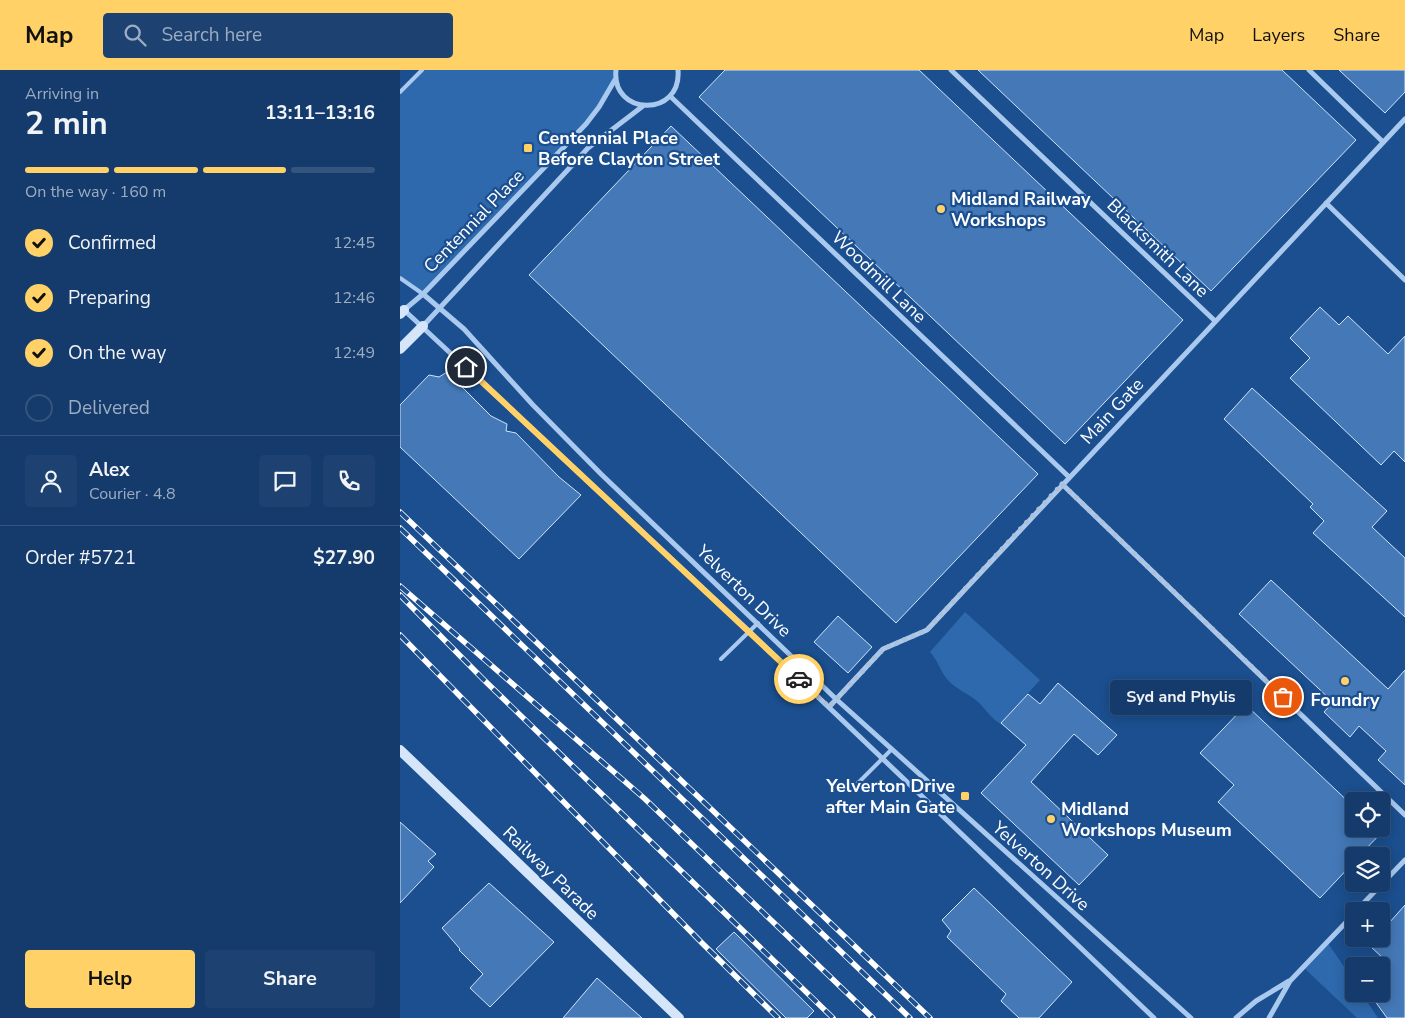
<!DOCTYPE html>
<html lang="en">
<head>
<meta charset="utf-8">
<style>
  :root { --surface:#143b6b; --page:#1d4271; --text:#f1f3f6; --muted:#9dadc1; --line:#33557e; --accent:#ffd166 }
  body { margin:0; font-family:"Nunito Sans",sans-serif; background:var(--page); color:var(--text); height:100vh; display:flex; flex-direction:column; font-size:19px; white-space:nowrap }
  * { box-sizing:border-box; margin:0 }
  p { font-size:16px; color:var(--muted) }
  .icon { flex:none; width:28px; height:28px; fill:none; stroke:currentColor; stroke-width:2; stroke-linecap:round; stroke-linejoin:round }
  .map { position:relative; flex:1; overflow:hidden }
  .panel { display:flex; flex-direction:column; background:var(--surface); width:400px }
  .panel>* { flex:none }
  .buttons { position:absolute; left:945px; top:722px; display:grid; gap:10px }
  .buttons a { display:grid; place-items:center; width:45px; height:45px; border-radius:5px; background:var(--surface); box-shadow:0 2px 12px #0003,0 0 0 1px var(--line); font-size:25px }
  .pin { position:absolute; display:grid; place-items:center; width:42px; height:42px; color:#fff; margin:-21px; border:2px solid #fff; border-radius:50%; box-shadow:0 1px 5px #0007 }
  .courier { position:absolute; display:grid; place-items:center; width:50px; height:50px; margin:-25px; border:4px solid #ffd166; border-radius:50%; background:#fff; color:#222; box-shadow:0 1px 6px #0007 }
  .bubble { position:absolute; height:35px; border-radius:5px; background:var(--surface); box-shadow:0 2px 12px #0003,0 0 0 1px var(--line); font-size:16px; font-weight:700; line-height:35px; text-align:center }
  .head em { font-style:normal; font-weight:700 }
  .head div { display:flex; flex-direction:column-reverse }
  .head { display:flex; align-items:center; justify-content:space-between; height:85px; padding:0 25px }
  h1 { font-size:32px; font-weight:700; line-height:38px }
  .bar { display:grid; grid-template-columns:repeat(4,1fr); gap:8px 5px; align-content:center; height:60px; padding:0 25px }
  .bar i { height:6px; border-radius:4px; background:var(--line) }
  .bar .selected { background:var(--accent) }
  .bar p { grid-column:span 4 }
  .line { display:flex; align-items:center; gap:12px; padding:0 25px; border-top:1px solid var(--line) }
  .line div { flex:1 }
  .round { display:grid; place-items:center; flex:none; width:52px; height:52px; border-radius:5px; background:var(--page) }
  ol { padding:0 25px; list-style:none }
  li { display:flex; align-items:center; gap:15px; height:55px }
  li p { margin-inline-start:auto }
  li .icon { padding:5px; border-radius:50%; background:var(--accent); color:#111; stroke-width:4 }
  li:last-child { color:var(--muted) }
  li i { width:28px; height:28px; border:2px solid var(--line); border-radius:50% }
  .button { display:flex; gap:10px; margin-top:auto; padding:10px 25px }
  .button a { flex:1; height:58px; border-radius:5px; background:var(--accent); color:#111; font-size:20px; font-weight:700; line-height:58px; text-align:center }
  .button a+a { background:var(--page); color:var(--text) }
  header { display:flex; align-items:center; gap:30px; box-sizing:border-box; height:70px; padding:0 25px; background:var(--accent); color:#111 }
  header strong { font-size:24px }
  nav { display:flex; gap:28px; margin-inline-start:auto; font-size:18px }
  .search { width:350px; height:45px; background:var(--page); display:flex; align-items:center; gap:12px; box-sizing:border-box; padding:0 18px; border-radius:5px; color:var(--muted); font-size:19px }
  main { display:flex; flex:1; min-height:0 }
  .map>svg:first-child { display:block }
  .green { fill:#2e69ad }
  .building { fill:#4478b7; stroke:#cfe3fa }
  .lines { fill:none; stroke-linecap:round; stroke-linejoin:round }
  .lane { stroke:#a9c9ee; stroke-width:4 }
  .street { stroke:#a9c9ee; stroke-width:5 }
  .secondary { stroke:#d6e6fa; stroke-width:10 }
  .rail-casing { stroke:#fff; stroke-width:5.5 }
  .rail { stroke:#1b4f8f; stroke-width:4; stroke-dasharray:11; stroke-linecap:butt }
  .done { stroke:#afc1d8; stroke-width:5; stroke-dasharray:0 9 }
  .route { stroke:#ffd166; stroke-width:6 }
  .poi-dot { fill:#ffd166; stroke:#1b4f8f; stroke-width:2 }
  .labels { text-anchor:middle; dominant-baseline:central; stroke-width:4.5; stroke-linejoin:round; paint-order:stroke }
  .poi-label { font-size:18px; font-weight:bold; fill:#fff; stroke:#1b4f8f; text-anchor:start }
  .street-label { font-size:18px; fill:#fff; stroke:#1b4f8f }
</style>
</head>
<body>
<header>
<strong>Map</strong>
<div class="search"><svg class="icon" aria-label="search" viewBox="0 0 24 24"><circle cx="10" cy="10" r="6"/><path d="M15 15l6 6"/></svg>Search here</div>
<nav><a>Map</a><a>Layers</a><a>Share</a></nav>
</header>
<main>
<section class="panel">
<div class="head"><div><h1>2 min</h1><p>Arriving in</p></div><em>13:11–13:16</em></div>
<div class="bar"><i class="selected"></i><i class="selected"></i><i class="selected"></i><i></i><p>On the way · 160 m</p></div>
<ol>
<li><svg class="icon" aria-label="check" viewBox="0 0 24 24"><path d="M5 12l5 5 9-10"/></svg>Confirmed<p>12:45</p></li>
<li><svg class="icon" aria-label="check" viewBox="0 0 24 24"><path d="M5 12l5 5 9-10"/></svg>Preparing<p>12:46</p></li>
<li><svg class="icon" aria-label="check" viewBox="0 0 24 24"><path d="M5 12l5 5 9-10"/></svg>On the way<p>12:49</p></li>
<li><i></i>Delivered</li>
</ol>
<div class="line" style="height:90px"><a class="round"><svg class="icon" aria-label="person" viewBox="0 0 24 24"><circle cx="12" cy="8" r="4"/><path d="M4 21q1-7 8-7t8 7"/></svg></a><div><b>Alex</b><p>Courier · 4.8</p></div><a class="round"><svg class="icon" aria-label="chat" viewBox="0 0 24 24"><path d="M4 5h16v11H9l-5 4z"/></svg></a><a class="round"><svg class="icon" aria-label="phone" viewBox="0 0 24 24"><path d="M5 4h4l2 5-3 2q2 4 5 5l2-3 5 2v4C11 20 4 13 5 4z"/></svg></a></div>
<div class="line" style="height:65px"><div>Order #5721</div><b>$27.90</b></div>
<div class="button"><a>Help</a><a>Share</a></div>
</section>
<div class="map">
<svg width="1005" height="948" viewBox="0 0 1005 948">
  <rect width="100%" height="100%" fill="#1b4f8f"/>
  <path class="green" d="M22,0h192l2,8 -17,29 -176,187 -23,-16v-186z
    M565,542l75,68 -39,44c-11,-6 -14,-14 -23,-22 -11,-10 -25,-13 -34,-27 -5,-8 -7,-15 -14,-23z
    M927,872l27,39v13h8l16,24h-21l-54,-51z"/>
  <path class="building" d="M325,0h194l264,250 -118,124 -366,-347z
    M578,0h304l74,70 -145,151z
    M939,0h66v22l-20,21z
    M271,56l367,348 -142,149 -367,-348z
    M920,237l19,18 9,-9 40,38 17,-18v126l-11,-11 -13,14 -91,-87 20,-20 -20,-20z
    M47,302l44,44 16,8 -1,7 10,2 43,44 22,18 -62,64 -119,-112v-42l29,-30 10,2z
    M852,318l135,123 -15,16 33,31v59l-92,-84 11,-12 -14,-14 3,-3 -89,-85z
    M871,510l117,109 17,-19v115l-27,-25 8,-9 -27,-25 -9,11 -26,-25 9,-10 -94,-88z
    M438,546l34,31 -24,26 -34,-31z
    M658,613l59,52 -19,20 -24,-21 -43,48 77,73 -29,30 -98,-92 45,-48 -25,-22 27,-29 12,10z
    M846,635l108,102v22h31l-26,27h-5v6l-34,36 -102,-96 16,-17 -34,-32z
    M0,752l36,32 -8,7 6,6 -34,36z
    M89,813l65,59 -64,65 -20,-19 13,-14 -24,-24 1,-1 -18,-21z
    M574,818l98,94 -33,36h-20l-18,-17 5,-7 -59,-57 4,-6 -9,-11z
    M1005,835v113h-18l-17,-24h11v-28h-2l6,-6 -16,-15 6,-6h6v-7z
    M334,862l80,79 -7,7h-21l-70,-69z
    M197,908l45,40h-79z"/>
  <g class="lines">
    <path class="lane" d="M0,22l22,-22
      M0,208l23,16
      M321,589l37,-36
      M455,716l36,-36"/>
    <path class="street" d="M216,0c-5,46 66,48 62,0
      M551,0l264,251
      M909,0l74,72
      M216,8l-17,29 -13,17 -163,170 -19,16 345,321 405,387
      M270,26l399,381
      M926,133l79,77
      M23,224l41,35 69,76 68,69 235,225 355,319
      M23,256l165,-178 55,-42
      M662,414l343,331
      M429,637l54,-58 44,-19 478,-511
      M956,841l49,-51
      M836,948l20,-17 33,-20
      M869,948l21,-37 64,-67"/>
    <path class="secondary" d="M0,244l4,-4
      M0,279l23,-23
      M0,680l279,268"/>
    <defs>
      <path id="rail" d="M0,442l530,506
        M0,458l510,490
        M0,516l245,213 228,219
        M0,525l84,85 349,338
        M0,565l302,308 76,75"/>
    </defs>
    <use href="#rail" class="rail-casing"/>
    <use href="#rail" class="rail"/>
  </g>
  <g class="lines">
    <path class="done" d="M399,609l30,28 54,-58 44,-19 135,-146 221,213"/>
    <path class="route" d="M66,297l333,312"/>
  </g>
  <g class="poi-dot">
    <rect x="123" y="73" width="10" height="10" rx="2.5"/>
    <circle cx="541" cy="139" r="5"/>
    <circle cx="945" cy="611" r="5"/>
    <rect x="560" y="721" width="10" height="10" rx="2.5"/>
    <circle cx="651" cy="749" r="5"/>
  </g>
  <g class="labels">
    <g class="poi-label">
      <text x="138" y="68">Centennial Place<tspan x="138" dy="21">Before Clayton Street</tspan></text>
      <text x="551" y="129">Midland Railway<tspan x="551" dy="21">Workshops</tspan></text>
      <text x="945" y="630" text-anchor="middle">Foundry</text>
      <text x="555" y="716" text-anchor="end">Yelverton Drive<tspan x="555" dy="21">after Main Gate</tspan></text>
      <text x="661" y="739">Midland<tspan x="661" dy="21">Workshops Museum</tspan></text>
    </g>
    <g class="street-label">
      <text transform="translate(74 151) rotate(-46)">Centennial Place</text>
      <text transform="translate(758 178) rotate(44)">Blacksmith Lane</text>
      <text transform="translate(479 207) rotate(44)">Woodmill Lane</text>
      <text transform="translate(712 341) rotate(-47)">Main Gate</text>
      <text transform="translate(344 521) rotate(44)">Yelverton Drive</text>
      <text transform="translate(641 796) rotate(42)">Yelverton Drive</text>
      <text transform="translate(151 803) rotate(44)">Railway Parade</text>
    </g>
  </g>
</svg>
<div class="buttons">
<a><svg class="icon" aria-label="locate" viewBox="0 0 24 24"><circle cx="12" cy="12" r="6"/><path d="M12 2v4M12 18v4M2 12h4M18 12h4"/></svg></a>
<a><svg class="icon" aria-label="layers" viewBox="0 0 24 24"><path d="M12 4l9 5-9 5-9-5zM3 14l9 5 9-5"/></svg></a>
<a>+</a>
<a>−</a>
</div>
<div class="pin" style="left:883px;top:627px;background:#ea580c"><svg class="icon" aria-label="bag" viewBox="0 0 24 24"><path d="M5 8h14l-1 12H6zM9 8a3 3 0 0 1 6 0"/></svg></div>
<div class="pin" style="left:66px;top:297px;background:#1f2937"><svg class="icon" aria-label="home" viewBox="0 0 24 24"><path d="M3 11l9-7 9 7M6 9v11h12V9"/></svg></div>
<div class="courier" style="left:399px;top:609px"><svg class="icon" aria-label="car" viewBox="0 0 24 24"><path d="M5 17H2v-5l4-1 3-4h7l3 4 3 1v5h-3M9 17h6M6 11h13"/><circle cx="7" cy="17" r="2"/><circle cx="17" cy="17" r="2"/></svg></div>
<div class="bubble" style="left:710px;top:610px;width:142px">Syd and Phylis</div>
</div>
</main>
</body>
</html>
